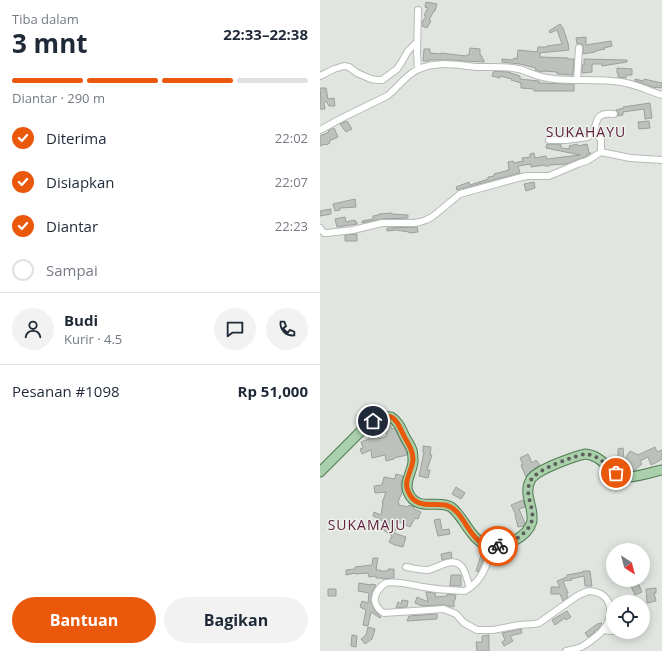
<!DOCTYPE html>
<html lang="id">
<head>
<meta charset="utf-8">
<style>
  :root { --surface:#fff; --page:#f2f2f3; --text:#1f2937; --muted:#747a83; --line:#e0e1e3; --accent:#ea580c }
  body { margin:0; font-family:"Open Sans",sans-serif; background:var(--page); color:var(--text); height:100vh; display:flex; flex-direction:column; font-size:15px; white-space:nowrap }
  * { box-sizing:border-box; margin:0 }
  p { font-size:13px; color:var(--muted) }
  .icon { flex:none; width:22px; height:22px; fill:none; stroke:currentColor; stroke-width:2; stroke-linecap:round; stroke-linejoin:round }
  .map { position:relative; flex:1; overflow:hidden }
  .side { display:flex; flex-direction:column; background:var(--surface); width:320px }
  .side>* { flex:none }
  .needle { width:26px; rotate:144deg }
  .fabs { position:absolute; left:286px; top:543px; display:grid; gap:8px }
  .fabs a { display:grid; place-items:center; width:44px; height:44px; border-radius:50%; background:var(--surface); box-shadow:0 2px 10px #0003; font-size:20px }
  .pin { position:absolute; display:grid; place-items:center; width:34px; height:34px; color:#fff; margin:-17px; border:2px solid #fff; border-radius:50%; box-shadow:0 1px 4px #0007 }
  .courier { position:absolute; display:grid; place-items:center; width:40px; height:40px; margin:-20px; border:3px solid #ea580c; border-radius:50%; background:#fff; color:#222; box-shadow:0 1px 5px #0007 }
  .headline em { font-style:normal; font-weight:700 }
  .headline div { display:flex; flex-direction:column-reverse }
  .headline { display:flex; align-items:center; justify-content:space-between; height:68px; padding:0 12px }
  h1 { font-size:26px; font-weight:700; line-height:30px }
  .bar { display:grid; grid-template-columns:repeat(4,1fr); gap:6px 4px; align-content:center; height:48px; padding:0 12px }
  .bar i { height:5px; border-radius:3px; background:var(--line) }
  .bar .active { background:var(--accent) }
  .bar p { grid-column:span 4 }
  .line { display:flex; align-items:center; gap:10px; padding:0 12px; border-top:1px solid var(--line) }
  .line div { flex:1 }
  .round { display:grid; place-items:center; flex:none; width:42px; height:42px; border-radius:21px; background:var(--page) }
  ol { padding:0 12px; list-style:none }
  li { display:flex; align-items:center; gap:12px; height:44px }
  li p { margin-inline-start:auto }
  li .icon { padding:4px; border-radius:50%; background:var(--accent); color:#fff; stroke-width:4 }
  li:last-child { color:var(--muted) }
  li i { width:22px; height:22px; border:2px solid var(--line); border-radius:50% }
  .action { display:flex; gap:8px; margin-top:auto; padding:8px 12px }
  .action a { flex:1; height:46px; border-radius:24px; background:var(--accent); color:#fff; font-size:16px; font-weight:700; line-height:46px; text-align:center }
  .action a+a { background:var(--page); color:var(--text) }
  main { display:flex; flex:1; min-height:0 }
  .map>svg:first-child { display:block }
  .building { fill:#bcc1bc; stroke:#9ca09c }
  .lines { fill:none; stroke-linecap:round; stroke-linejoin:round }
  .minor-casing { stroke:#b6bbb6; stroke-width:8 }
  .primary-casing { stroke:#507a51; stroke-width:11 }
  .minor { stroke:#fff; stroke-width:6 }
  .primary { stroke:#a9d0aa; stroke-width:9 }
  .done { stroke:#5c5f5c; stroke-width:4; stroke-dasharray:0 7.2 }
  .route { stroke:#ea580c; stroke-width:5 }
  .labels { text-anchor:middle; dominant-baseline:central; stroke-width:3; stroke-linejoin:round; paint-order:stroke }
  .quarter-label { font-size:14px; letter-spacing:1px; fill:#63213f; stroke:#edf2ed }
</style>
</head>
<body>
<main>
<section class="side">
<div class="headline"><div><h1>3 mnt</h1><p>Tiba dalam</p></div><em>22:33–22:38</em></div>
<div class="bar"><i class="active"></i><i class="active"></i><i class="active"></i><i></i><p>Diantar · 290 m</p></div>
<ol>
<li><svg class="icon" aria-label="check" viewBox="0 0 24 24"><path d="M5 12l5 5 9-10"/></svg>Diterima<p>22:02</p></li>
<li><svg class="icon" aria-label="check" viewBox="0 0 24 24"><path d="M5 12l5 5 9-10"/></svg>Disiapkan<p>22:07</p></li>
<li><svg class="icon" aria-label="check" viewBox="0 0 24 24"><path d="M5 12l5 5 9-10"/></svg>Diantar<p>22:23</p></li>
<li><i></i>Sampai</li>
</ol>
<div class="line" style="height:72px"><a class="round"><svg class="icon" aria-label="person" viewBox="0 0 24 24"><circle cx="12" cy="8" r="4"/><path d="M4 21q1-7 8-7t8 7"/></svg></a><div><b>Budi</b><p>Kurir · 4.5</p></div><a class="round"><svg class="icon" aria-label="chat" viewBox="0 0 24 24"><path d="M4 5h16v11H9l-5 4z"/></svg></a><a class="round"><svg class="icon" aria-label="phone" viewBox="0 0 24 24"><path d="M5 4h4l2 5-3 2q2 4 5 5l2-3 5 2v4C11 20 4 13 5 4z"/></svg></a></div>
<div class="line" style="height:52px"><div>Pesanan #1098</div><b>Rp 51,000</b></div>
<div class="action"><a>Bantuan</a><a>Bagikan</a></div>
</section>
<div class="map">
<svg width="342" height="651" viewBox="0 0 342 651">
  <rect width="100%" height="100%" fill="#e0e5e0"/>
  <path class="building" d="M106,2l11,2 -2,7h-1l-5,9 2,1 -4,7 -5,-2v-4l4,-6 -2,-1 4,-7 -3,-1z
    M240,24l3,4 5,15 1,7 -30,3h1v4l28,1v1h6l-1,16 -16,-1v-2l-14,-1 -1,1 -7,-2 1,-2 -16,-4 -18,-2v-3l11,1 1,-2 3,1 1,-9 19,2 1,-5h9v-1l15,-2 -5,-14 -7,3 -1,-2z
    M266,37v8l25,-4 1,5 -8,2 1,1 -10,2v1l-12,2v-8l-1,-2h-5l-1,-6z
    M150,48l10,1v6l2,1v3l2,1v2l-35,-2h-20v1h-6l1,-12h6v4l11,1v-1l25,3 1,-1h2z
    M264,59l43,1v2l-25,4v-2h-10v8l-10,1v-8h2z
    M297,68l15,1v6h-6v3l-8,-1v-4h-1z
    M174,71l14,1 12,4v3l19,2v2l35,1v7h-40v-2l-13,-1v-5l-10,-3 1,-1 -12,-3v2l-8,-2z
    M315,79l8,2 1,-2 18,4v5l-6,-1v1l-21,-7z
    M0,88h6l2,11 6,-1 1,8h-6l-3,-5 -2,2 1,6h-5v-7h1z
    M330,103l2,15 -7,1 -1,-10 -21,3v3l-5,1v-4l-2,-2 8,-2 -1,-1z
    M27,121l5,8 -6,3 -6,-8z
    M329,121l1,7 -11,1 -1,-7z
    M14,128l4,9 -9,4 1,2 -4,2 -1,-1 -5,2v-10l9,-4 -1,-1z
    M227,144h14v4l9,1 -1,-3 8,-2 1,2 9,-2 2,9h2l-6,4 -19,7 -17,1v1h-4l-1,-1 -13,2v-3l-13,2 2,7 -63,17 -1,-3 13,-5 1,3 18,-6v-2l6,-1v-2l15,-4 -1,-8 5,-1 1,2 9,-2 -1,-3 8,-1v-3l4,-1 1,5 11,-2 1,3 33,-4 -34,-7z
    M214,182l1,6 -9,3 -2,-7z
    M35,199l1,8 -16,1v2l-5,1 -2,-7z
    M11,209v5l-11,2v-5z
    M72,213v1l16,1v3l-26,1 -20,4v-2l11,-2v-3l6,-1v-1z
    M25,217l1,5 9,-2v2h2v2l-20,3 -2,-8z
    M97,227l1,5 -9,1v-1l-13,-2 -9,1v-3z
    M37,234v7h-12v-6z
    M62,423h7l3,6 2,-1 12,23 1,4 -13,3v1l-8,2 -1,-6 -13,3 -1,-8 -9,4 -2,-5 3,-1 -2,-6 8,-3 -1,-5 8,-3 3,8 8,-3z
    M103,446l8,1 -1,8h2l-5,15h3l-2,8 -9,-2 5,-24h-1z
    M335,447l2,5 5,-2v9l-7,4 -4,2 -3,-8 -8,4 2,3 -7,6 -3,1 -3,-5 -11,1 -1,-5h1v-13l5,-1 1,12 6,-9 8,4z
    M208,454l4,9 4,-3 4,5 -9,6 -5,6 -5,-12h2l-3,-7z
    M76,474l7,2 -2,8 1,8 -4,10 1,1v2l9,2 1,-2 5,2v2l7,3 -3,7 -3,-1 -5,9 -11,-5 -5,11 12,4 -3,10 -8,-2 -6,-3 3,-6 -10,-7 5,-6 -14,-7 1,-4 7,3 2,-12h-1l4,-11 -11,1 -1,-7 8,-1 2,-8 11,2z
    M136,487l9,6 -4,6 -9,-5z
    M203,500l2,7 -6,2 6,14 -2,3 -5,1 -3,-12h1l-5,-10z
    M120,519l2,11 7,-1 1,5 -12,2 -4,-16z
    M131,552l1,6 -10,2 -1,-6z
    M162,552l4,2 -8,18 -2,-1z
    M176,554l8,3 -2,6 -8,-3z
    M53,558h5l-2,12h4l1,1h7v-2h6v9l-12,1v-1h-6v-2l-7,1 -1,-4 -12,1 -1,-1 -9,2v-5l9,-1v-2l17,-2z
    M263,571h7l2,15h-7l-1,-10 -13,3 1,1 -9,1 5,12h-2l2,4 -5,4 -3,-7h-9v-7h9l-3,-6 10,-4v-2l16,-3z
    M131,575h10v11h-11z
    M39,583l12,2v-1l5,1 -3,5h-1l-1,12 4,9 6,6 -1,1 -9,-6 -3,14 -5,-1 3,-15 -6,-3 2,-6 6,2 1,-10 -11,-2z
    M318,583l4,9 -7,3 -4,-9z
    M336,588v5h-2l2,8 -9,2 -1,-14z
    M8,589h8v7h-8z
    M106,592l9,1 1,4 11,-1v-2l9,1 -1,5h-1v7l-10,-2 -22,1 -7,-3 2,-6 11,5z
    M82,600l6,1 -1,6 -11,1 2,-6 3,2z
    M247,611l4,6 -5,3 -1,-2 -10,7 -3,-5z
    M117,614v5l-30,2 2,-5z
    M282,623l-4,6 -4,2 1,1 -7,5 -3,-4 12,-9z
    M48,627l7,2 -3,10 -7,5 -4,-5 5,-4z
    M201,629l1,4 -12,3 3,5 -9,5 -2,-4 3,-2 -3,-7z
    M32,635l5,1 -1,11 -5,-1z
    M169,635v16h-12l-1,-9h6v-6z"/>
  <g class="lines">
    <defs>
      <path id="minor" d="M98,10l-1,44 1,15
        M0,76l14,-7 10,-3 5,1 8,6 14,6 6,1h5l15,-11 4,-6 7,-12 9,-9
        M257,80l2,-32
        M0,130l22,-12 45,-22c11,-8 19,-22 32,-27 19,-9 41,-3 61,-2 13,0 26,-1 39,2 7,2 13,5 20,7 5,2 10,2 15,3 9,1 19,1 28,1 13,0 26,0 39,2 15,2 27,9 41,13
        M229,140h17l22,-3 6,-6
        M281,152v-12l-7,-9c3,-13 4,-19 20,-17
        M0,228l4,5h3l26,-3 29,-7h32l6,-1 6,-2 6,-3 28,-23 58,-16 9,-2h22l31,-13 7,-2 14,-9 29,6 32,2
        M173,547c-8,20 -9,32 -28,44 -12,-1 -24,-1 -35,-3 -11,-1 -34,-8 -44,-5 -6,3 -12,11 -11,18 1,5 5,10 9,12l60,-4 12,5 8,9 13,7h16l26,-5 15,-1 5,-1 38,-27c4,-2 8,-4 12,-5 4,0 8,1 12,3 13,8 11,25 2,36 -4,5 -16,14 -22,17 -5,2 -10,3 -15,4
        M86,567c6,1 14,3 21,3 10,-1 26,-15 35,-3 4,5 5,14 8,20
        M283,630l10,1"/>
      <path id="primary" d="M0,472l48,-48c8,-5 14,-9 23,-7 8,5 10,12 14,20 2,4 5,8 7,13 1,4 1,8 1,12 -1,10 -9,20 -5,30 9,21 29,7 43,15 8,6 13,16 19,24 12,17 25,20 44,10 37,-21 4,-40 17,-62 7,-10 42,-22 54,-25 19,1 25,22 43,23 10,0 24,-5 34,-7"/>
    </defs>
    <use href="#minor" class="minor-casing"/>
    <use href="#primary" class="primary-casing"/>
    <use href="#minor" class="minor"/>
    <use href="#primary" class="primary"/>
  </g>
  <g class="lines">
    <path class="done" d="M178,546c8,-1 16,-5 22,-10 27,-20 0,-36 11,-56 6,-11 41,-23 54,-26 14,1 21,11 31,19"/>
    <path class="route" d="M53,421c20,-11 23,-2 31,15 4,8 9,13 9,23 0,10 -10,22 -5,32 7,18 23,12 37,14 22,4 23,45 53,41"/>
  </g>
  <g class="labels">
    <g class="quarter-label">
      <text x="266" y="131">SUKAHAYU</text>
      <text x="47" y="524">SUKAMAJU</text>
    </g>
  </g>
</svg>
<div class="fabs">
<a><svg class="needle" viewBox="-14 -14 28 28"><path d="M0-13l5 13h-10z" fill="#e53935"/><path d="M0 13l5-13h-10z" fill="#747a83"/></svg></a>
<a><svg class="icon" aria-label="locate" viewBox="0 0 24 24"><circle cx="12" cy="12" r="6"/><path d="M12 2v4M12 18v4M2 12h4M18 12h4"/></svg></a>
</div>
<div class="pin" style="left:296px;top:473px;background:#ea580c"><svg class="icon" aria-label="bag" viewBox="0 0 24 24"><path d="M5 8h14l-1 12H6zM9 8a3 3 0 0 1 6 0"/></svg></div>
<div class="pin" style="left:53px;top:421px;background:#1f2937"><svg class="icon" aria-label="home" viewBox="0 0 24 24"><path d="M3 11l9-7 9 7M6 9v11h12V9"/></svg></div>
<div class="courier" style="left:178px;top:546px"><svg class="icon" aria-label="bike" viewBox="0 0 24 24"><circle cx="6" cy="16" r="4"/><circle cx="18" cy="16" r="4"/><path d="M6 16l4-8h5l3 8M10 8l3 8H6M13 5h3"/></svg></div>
</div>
</main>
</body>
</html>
